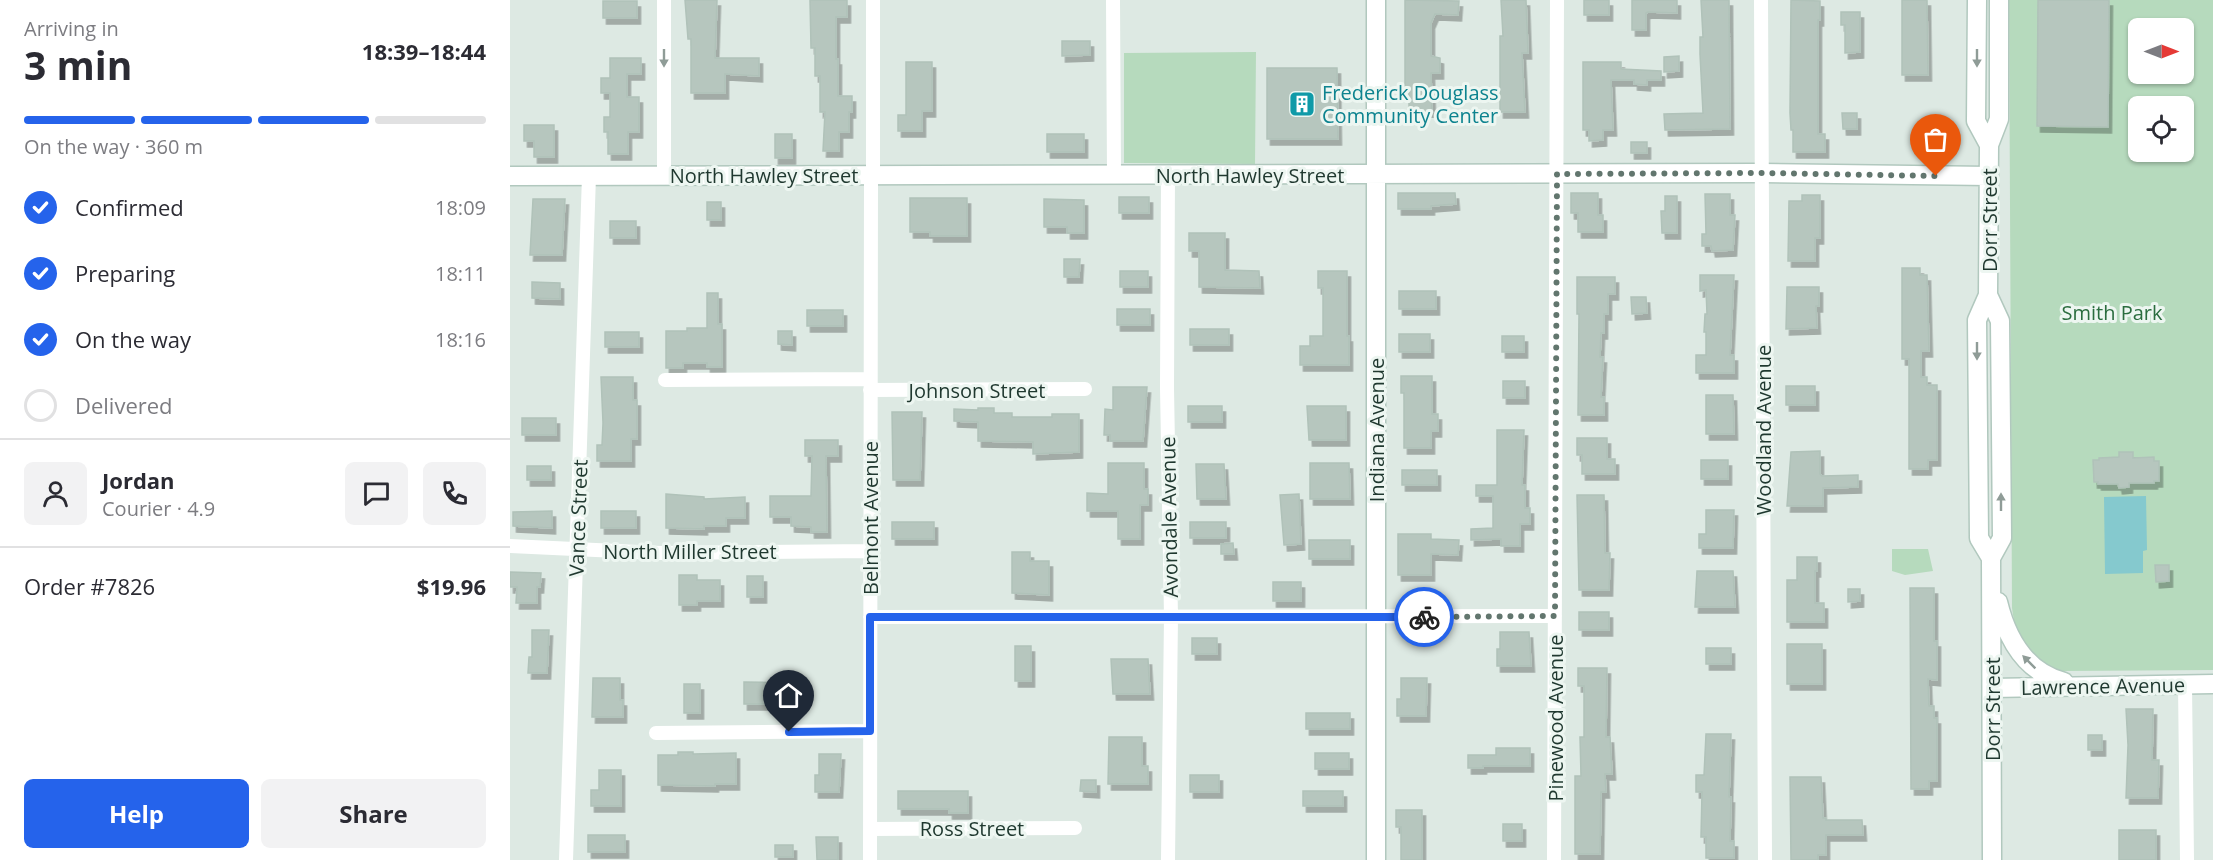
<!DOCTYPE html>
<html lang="en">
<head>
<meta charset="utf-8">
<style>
  :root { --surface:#fff; --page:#f2f2f3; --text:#2b2b33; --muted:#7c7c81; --line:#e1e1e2; --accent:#2563eb }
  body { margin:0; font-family:"Open Sans",sans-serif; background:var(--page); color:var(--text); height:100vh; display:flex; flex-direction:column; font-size:22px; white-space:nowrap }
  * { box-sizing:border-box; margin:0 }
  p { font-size:20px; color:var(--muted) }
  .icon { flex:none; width:33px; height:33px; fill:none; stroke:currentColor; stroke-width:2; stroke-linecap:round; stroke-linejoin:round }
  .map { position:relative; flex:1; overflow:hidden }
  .panel { display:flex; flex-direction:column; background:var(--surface); width:510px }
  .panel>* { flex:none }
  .needle { width:39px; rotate:90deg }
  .controls { position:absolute; left:1618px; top:18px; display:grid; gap:12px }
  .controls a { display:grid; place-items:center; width:66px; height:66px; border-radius:9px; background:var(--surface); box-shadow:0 2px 4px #0004; font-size:30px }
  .pin { position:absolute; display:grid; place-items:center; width:51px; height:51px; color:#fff; margin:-62px -26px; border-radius:50% 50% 50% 0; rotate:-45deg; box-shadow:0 0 6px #0007 }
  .pin .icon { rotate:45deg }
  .courier { position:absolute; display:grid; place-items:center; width:60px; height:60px; margin:-30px; border:4px solid #2563eb; border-radius:50%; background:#fff; color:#222; box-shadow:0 2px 8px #0007 }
  .overview em { font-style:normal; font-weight:700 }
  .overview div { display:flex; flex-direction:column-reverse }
  .overview { display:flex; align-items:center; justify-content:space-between; height:102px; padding:0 24px }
  h1 { font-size:39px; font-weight:700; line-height:45px }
  .bar { display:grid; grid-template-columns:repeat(4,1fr); gap:9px 6px; align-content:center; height:72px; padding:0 24px }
  .bar i { height:8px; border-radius:4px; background:var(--line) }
  .bar .selected { background:var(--accent) }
  .bar p { grid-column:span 4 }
  .line { display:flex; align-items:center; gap:15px; padding:0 24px; border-top:2px solid var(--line) }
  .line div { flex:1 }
  .round { display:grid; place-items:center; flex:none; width:63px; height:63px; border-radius:9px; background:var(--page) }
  ol { padding:0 24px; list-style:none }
  li { display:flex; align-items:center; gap:18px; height:66px }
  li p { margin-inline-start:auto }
  li .icon { padding:6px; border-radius:50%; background:var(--accent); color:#fff; stroke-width:4 }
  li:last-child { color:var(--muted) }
  li i { width:33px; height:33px; border:3px solid var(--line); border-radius:50% }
  .cta { display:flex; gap:12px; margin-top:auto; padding:12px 24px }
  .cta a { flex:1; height:69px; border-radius:9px; background:var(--accent); color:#fff; font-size:24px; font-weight:700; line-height:69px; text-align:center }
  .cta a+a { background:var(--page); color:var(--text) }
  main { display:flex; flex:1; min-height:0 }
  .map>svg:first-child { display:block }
  .green { fill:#b6dabd; fill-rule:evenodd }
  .water { fill:#85c9ce }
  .building { fill:#b6c6be; stroke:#b0c2b9; stroke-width:1.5; filter:url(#shadow) }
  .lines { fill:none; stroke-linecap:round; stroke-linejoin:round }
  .secondary-casing { stroke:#b1c8be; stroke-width:21 }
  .street { stroke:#fff; stroke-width:14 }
  .secondary { stroke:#fff; stroke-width:18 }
  .oneway { fill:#8f9c97 }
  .done { stroke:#62766e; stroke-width:6; stroke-dasharray:0 10.8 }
  .route { stroke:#2563eb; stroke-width:8 }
  .labels { text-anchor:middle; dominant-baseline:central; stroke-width:6; stroke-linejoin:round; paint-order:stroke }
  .culture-label { font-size:20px; fill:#0d838f; stroke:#edf6f1; text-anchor:start }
  .street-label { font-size:20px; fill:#1f382f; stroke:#edf6f1 }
  .park-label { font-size:20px; fill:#2b6d3f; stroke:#edf6f1 }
</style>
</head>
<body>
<main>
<section class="panel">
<div class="overview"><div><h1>3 min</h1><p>Arriving in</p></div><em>18:39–18:44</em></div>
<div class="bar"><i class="selected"></i><i class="selected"></i><i class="selected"></i><i></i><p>On the way · 360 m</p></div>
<ol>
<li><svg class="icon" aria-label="check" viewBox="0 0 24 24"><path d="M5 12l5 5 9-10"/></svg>Confirmed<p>18:09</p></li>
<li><svg class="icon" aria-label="check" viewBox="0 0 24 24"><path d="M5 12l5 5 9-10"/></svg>Preparing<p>18:11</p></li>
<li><svg class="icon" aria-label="check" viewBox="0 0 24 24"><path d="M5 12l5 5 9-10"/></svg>On the way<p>18:16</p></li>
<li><i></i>Delivered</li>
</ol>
<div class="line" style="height:108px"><a class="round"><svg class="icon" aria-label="person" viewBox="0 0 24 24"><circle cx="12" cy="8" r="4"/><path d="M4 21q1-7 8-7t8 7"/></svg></a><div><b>Jordan</b><p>Courier · 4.9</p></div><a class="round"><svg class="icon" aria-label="chat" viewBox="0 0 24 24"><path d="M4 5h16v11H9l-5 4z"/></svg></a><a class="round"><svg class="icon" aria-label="phone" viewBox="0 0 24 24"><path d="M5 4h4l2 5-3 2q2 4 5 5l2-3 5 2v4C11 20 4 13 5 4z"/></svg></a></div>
<div class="line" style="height:78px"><div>Order #7826</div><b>$19.96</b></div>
<div class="cta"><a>Help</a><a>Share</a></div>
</section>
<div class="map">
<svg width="1703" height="860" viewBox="0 0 1703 860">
  <defs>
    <filter id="shadow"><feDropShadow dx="3.5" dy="6" stdDeviation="0" flood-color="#0004"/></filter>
  </defs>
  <rect width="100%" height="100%" fill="#dde9e3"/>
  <path class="green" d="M1499,0h204v670l-150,1c-30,-7 -48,-33 -51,-63zM1629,28h45v46h-45zM1629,106h45v46h-45z
    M746,52l-1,112 -131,-1v-110z
    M1382,549h36l5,22 -28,4 -13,-4z"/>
  <path class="water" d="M1636,496l1,54 -4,1v22l-38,1 -1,-77z"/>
  <path class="building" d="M175,0h32l-2,58h44v18l-34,-2v19h-34v-54h-3z
    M300,0h37v17h-11v42h2v37h14v16h-3v20h-10v19h-16l2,-39h-5v-36h-5v-28h-4z
    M895,0l54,1 -1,14 -23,-1 -4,9v33l9,2v15h-9l1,38 -23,1v-21l-4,1z
    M991,0h25l2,53h-6l3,59h-25v-76h3z
    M1074,0h25v15h-25z
    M1122,0h45v13l-29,-1 -2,1v17h-14z
    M1191,0h28l1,129 -65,1 -1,-16 39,-1 -3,-59v-17h3z
    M1281,0l29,1v19h-2v114h7v18h-32v-22h-2l-1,-17z
    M1392,0h25l1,75h-26z
    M1528,0h71l-1,127 -71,-1z
    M93,1h34v17h-34z
    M1331,12h19v40l-15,1v-28h-4z
    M552,41h28v14l-28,1z
    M1169,56v15l-15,1v-15z
    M100,58h31v16h-14v23h12v35h-11v22h-20v-22h-4v-15h6v-24h-9v-15h9z
    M396,62h26v49h-10v20h-24v-16h8z
    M1073,62h38v7l40,2v9h-14v5l-13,-1v-4h-23l2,50h-10v10l-14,1v-11h-6z
    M757,68h70l1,71h-71z
    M1332,113h15v16h-14z
    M14,125h30v32h-20v-16h-10z
    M265,134h17v24h-17z
    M537,134h37v18h-37z
    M1121,142h16v11h-16z
    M888,193h57l1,11 -25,2v3h-33z
    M1061,193h27v22h5v17h-25v-19h-7z
    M1195,194h25v21h5l-2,35 -21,1 -1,-5h-9v-12h4z
    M1292,195h18v43h-5v23h-27l1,-60h13z
    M1155,196h12v37h-15l-1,-22h4z
    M609,197h30v16h-30z
    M400,198h57v38h-37v-4h-20z
    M23,199h32l-3,56h-32z
    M534,199l40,1v33h-17v-6h-23z
    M197,202h14v18h-14z
    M100,221h26v17h-26z
    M679,233h36v37l34,1 1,17 -61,-1v-36h-10z
    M554,259h16l-1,18h-15z
    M1392,268h18v7h7l2,76h-8v26h6v8h10v75h-9v9h-19v-110h-7z
    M610,271h28v16h-28z
    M808,271h29v65h2v29h-49v-19h10v-10h13v-48h-5z
    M1190,275h34l-4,80h4v18h-38v-18h10v-23h-2l1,-18h2l-1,-24 -6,1z
    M1067,277h38v17h-7v20h-4v19h-3l-1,24h3l-2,40h3v18h-26l1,-101h-2z
    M22,282l28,1v16l-28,-1z
    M1277,287h32v19h-3l1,22 -31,1z
    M889,291h37v18h-37z
    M197,293h11v31h4v43h-15v-4h-24v5h-17v-37h21v-3h20z
    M1121,297h15l1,16 -15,1z
    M607,309h33v16h-33z
    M297,310h36v16h-36z
    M680,329h39v16h-39z
    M268,331h14v14l-14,-1z
    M95,332h34v15h-34z
    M889,334h31v18h-31z
    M992,336h22v16h-22z
    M891,376h31v38h6v17h-7v17h-27v-55h-3z
    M91,377h32v23h4v39h-6v22h-34v-16h5l1,-22z
    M993,381h22v17h-22z
    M1276,386h29v19h-29z
    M603,387h34l-4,54h-33v-6h-6l1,-26 8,1z
    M1196,395h27l1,39h-28z
    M678,406h34v16h-34z
    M797,406h39v34h-37z
    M468,408h16v5h18v4h40v-3h27v38l-46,2v-12l-55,-1v-19l-24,-1v-12l24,1z
    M382,412h30l-2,68h-27z
    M12,418h34v17h-34z
    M987,430h27l-2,55h3v23h5v16h-10v22h-19v-7l-30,1v-11l22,-1v-32h-17v-11h21z
    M1067,438h30v21h8v15h-33v-19h-5z
    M295,440h33v16h-12l1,76h-16v-5l-20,-1v-9h-21v-21h41l1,-40h-7z
    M1310,451v23l2,2 36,-1v12l-35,1v18h-36l4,-54z
    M1609,452h14v6l21,-1v4h5v20h-5v2h-25v4l-10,1 -1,-4h-20v-2h-4l-1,-22h6v-2l20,-1z
    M1191,460h27v19h-27z
    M598,463h36v26h4v16h-8v34h-22v-28h-31v-18l21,1z
    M800,463h39l1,36h-40z
    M686,464h28l2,35h-29z
    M17,466h24v14h-24z
    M892,470h35v15h-35z
    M156,494l38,3v2l41,-2v21h-19v8h-22v3l-38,-1z
    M789,494l2,50 -17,1 -4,-50z
    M1067,495h27l1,58h5l-1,37h-30z
    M1196,510h28l-1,38h-34v-14h7z
    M42,511v17l-39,-2v-14z
    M91,511h35v17h-35z
    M382,522h42v17h-42z
    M680,522h36v16h-36z
    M888,534h33v5l28,1 -1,15 -27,-1v21h-33z
    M799,540h41v19h-41z
    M723,543l1,11h-13v-10z
    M502,552h18v9h19v34l-37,-2z
    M1287,557h20v14h-2v32h9v19h-37v-42h10z
    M1645,565h14v16l-13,1z
    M1187,571h36l2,36h-40z
    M0,572l31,1 -1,14h-3v16h-21l1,-16h-7z
    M169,575h18v5h23v21h-23v4h-18z
    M237,576h16v21h-16z
    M763,582h28v19h-28z
    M1400,588h24v53h3v39l-9,-1 1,27h5v12h3v63h-8v8h-18z
    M1338,589h12v12l-12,1z
    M1069,612h30v18h-30z
    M22,630h17l-2,43h-19l1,-16h3z
    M990,632h29l2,34h-34v-17h3z
    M682,638h25v16h-25z
    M1277,644h35v40h-35z
    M505,646h16v35h-16z
    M1196,648h25v16h-25z
    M601,659h37l2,35h-37z
    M1068,668h29l-1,69h4l2,37h-7l1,18h-5l-1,62h-25v-78h6l-1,-39h4v-51h-6z
    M83,678h27v22h3v17h-31z
    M891,678h26l-1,38h-29v-17h4z
    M234,682l59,1v21h-59z
    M174,684h16v29h-16z
    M1616,709h27l-1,51h7l-1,38h-32l2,-53z
    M796,713h44v16h-44z
    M1196,734h25l-2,63h2l-1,44h4v17h-28v-21h-5l1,-45h-6v-17h8z
    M1578,735h14v15h-14z
    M599,737h33v29h6v18h-40z
    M986,748h34v18h-47v2h-15v-13h28z
    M168,752h15v2l43,-1v31h-21v2l-57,-1v-30h20z
    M805,753h34v16h-34z
    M309,754h22l-2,38h-24v-17h4z
    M89,770h22v36h-30v-16h8z
    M680,775h29v17h-29z
    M1280,777h31l2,41h3v2h36l1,15h-37v20h-8v5h-27z
    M571,780h15v12l-16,-1z
    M388,791h70v22h-19v-4h-51z
    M793,791h40v15h-40z
    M886,810h26v50h-21v-33h-5z
    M993,824h19v17h-19z
    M1609,830h37v30h-37z
    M78,835h37v17h-37z
    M306,837h22v23h-21z
    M265,845h18v12h-18z"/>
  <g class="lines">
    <defs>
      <path id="secondary" d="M1467,0l-1,121 13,24
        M0,176l1252,-3 227,3
        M1478,295l-11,25 2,218 12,20
        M1488,602c9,37 27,70 66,80
        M1482,688l221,-4
        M866,860v-860
        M1482,860l-1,-302 11,-20 -2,-217 -12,-26 1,-150 10,-26v-119"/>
    </defs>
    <use href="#secondary" class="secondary-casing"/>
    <path class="street" d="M154,0v176
      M363,0v175
      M603,0l1,175
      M1251,0l4,860
      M155,380l205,-1
      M360,390l215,-1
      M0,546l150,7 210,-2
      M360,617l685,-1
      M1675,684l2,176
      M146,733l214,-2
      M360,829l205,-1
      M56,860l23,-684
      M360,860l1,-685
      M658,860l3,-243 -4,-229 1,-213
      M1044,860l3,-860"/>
    <use href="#secondary" class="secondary"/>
  </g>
  <defs><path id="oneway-solid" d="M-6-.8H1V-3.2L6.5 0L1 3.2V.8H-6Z" transform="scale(1.5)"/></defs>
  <g class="oneway">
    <use href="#oneway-solid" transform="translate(154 58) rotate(90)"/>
    <use href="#oneway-solid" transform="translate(1467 58) rotate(90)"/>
    <use href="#oneway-solid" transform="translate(1467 351) rotate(90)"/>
    <use href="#oneway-solid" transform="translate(1491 502) rotate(-90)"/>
    <use href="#oneway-solid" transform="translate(1519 662) rotate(-135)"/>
  </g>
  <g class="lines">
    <path class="done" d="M914,617l131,-1 2,-442 205,-1 174,3"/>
    <path class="route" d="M279,732l81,-1v-114h554"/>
  </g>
  <defs>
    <symbol id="building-square" viewBox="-11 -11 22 22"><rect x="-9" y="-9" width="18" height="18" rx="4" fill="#0f9aa8" stroke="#edf6f1"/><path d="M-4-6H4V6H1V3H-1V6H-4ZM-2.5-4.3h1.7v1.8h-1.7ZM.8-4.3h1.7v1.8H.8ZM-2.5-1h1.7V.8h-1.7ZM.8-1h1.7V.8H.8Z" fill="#fff"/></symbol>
  </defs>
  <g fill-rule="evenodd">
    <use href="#building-square" x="777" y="89" width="30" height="30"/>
  </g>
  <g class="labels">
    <g class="culture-label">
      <text x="812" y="92">Frederick Douglass<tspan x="812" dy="23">Community Center</tspan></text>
    </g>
    <g class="street-label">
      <text x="254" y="175">North Hawley Street</text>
      <text x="740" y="175">North Hawley Street</text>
      <text transform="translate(1479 220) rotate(-90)">Dorr Street</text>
      <text x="467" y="390">Johnson Street</text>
      <text transform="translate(866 430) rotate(-90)">Indiana Avenue</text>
      <text transform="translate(1253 430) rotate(-90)">Woodland Avenue</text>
      <text transform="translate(659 517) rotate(-91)">Avondale Avenue</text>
      <text transform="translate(68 518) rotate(-88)">Vance Street</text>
      <text transform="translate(360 518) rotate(-90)">Belmont Avenue</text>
      <text x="180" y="551">North Miller Street</text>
      <text transform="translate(1593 686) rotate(-1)">Lawrence Avenue</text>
      <text transform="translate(1482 709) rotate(-90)">Dorr Street</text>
      <text transform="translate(1045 718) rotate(-90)">Pinewood Avenue</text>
      <text x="462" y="828">Ross Street</text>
    </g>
    <g class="park-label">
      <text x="1602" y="312">Smith Park</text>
    </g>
  </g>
</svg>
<div class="controls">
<a><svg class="needle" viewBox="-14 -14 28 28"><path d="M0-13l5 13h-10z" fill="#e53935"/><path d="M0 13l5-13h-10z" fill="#7c7c81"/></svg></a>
<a><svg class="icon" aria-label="locate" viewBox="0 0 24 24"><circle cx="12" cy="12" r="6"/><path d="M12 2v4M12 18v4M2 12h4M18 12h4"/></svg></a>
</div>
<div class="pin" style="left:1426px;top:176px;background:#ea580c"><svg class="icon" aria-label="bag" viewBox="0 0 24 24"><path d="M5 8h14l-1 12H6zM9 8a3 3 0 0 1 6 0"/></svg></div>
<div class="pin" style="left:279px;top:732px;background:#1f2937"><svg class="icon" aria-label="home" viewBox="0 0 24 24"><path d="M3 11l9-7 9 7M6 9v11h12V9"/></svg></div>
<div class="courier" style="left:914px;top:617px"><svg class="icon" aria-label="bike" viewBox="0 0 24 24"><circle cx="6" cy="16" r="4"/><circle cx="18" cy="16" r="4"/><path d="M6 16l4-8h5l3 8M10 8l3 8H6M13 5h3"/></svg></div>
</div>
</main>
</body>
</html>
